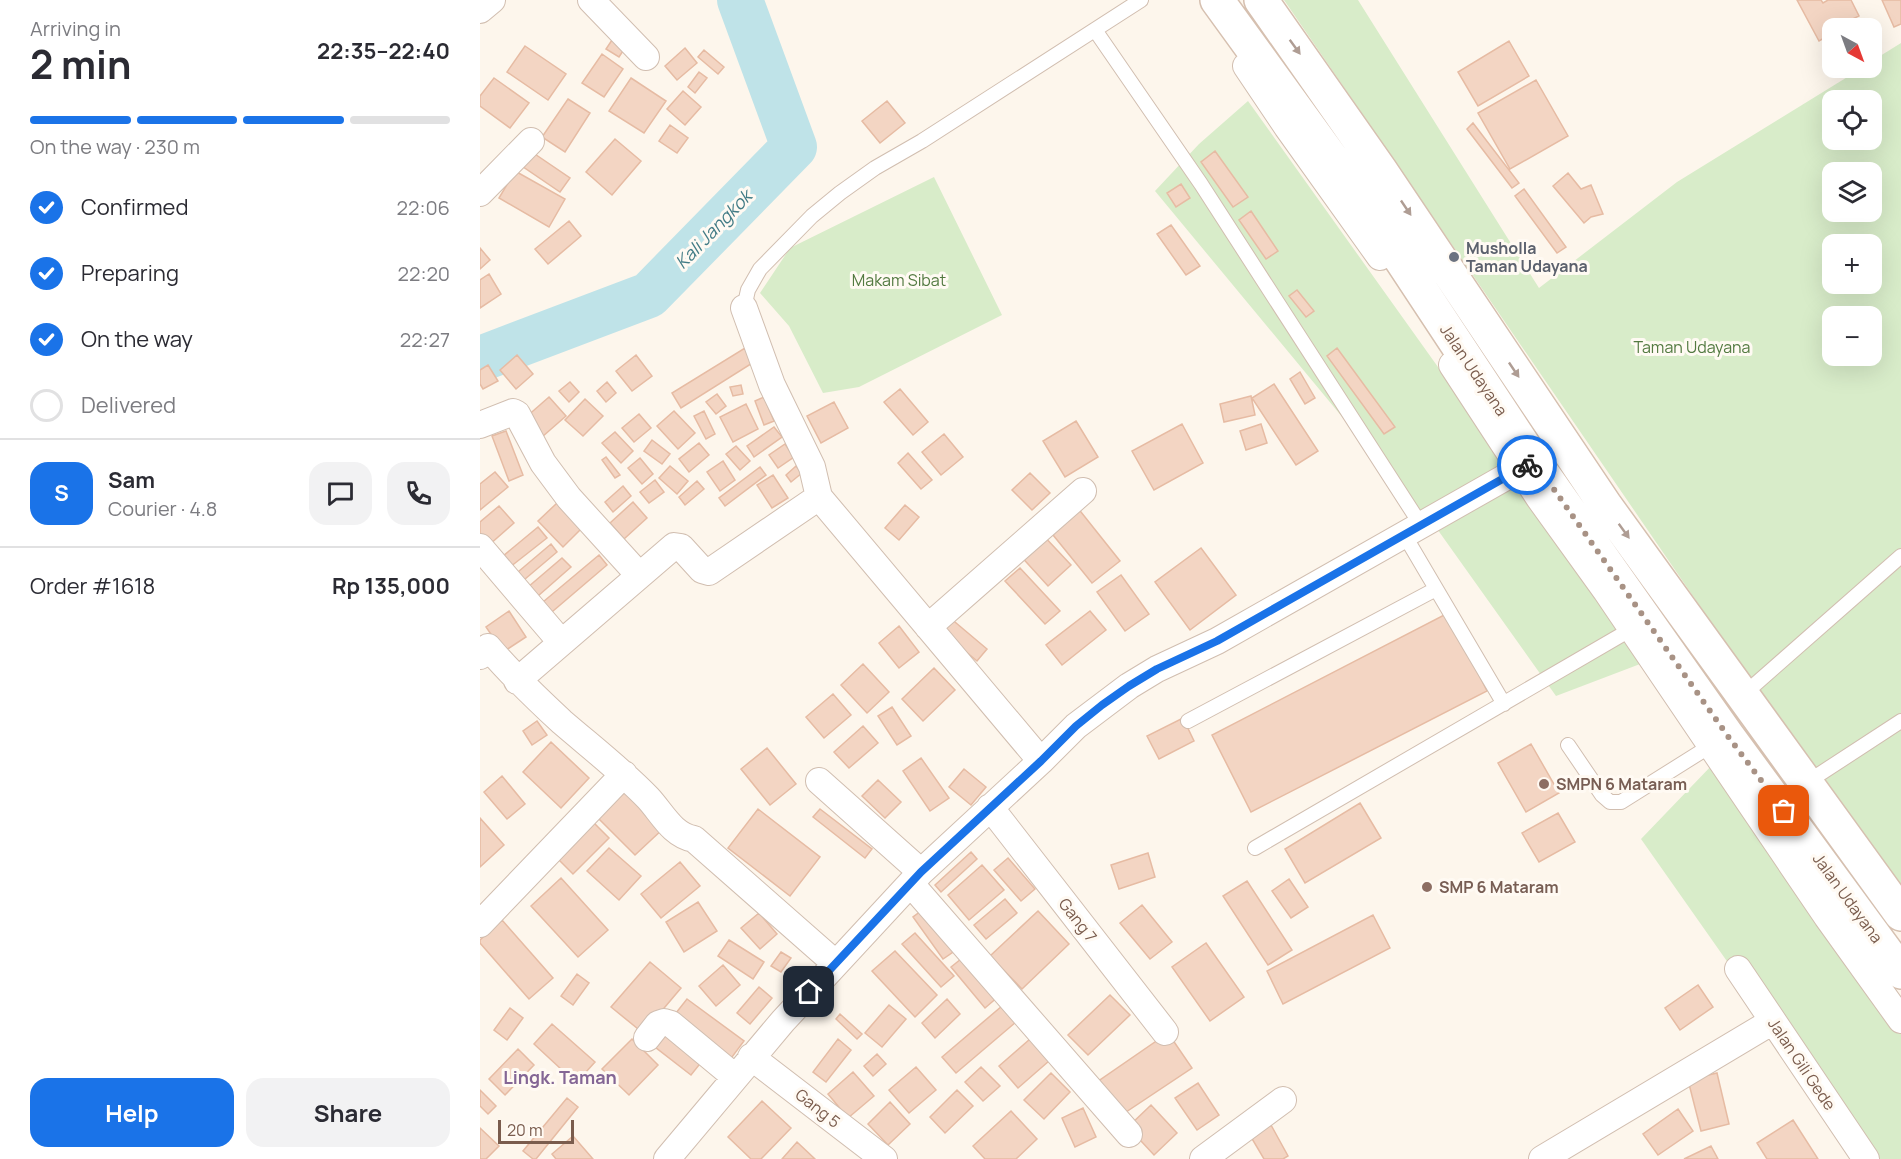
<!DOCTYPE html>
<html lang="en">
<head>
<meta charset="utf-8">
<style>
  :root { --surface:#fff; --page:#f2f2f3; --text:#2b2b33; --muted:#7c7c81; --line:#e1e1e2; --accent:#1a73e8 }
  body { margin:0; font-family:Manrope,sans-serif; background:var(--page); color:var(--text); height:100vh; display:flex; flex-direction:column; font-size:22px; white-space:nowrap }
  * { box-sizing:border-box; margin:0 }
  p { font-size:20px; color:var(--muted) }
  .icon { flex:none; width:33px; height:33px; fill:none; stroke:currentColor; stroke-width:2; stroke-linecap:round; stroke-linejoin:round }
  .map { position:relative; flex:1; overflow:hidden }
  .details { display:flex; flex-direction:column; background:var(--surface); width:480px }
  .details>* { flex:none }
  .needle { width:39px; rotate:139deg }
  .tools { position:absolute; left:1342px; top:18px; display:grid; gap:12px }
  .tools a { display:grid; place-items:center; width:60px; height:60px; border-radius:12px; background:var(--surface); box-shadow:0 6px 24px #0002; font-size:30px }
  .scale { position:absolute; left:18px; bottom:15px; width:76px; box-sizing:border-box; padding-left:6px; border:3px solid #7a5c4d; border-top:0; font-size:16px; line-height:21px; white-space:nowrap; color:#7a5c4d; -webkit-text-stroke:4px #fffaf3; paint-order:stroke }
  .pin { position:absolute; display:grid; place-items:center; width:51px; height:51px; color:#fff; margin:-26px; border-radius:12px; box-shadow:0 3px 9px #0006 }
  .courier { position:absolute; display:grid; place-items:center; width:60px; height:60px; margin:-30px; border:4px solid #1a73e8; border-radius:50%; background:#fff; color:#222; box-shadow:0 2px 8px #0007 }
  .summary em { font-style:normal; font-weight:700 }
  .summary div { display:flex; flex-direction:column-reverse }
  .summary { display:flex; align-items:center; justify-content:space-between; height:102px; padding:0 30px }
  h1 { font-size:39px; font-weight:700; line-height:45px }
  .bar { display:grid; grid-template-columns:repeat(4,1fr); gap:9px 6px; align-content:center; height:72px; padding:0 30px }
  .bar i { height:8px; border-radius:4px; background:var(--line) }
  .bar .on { background:var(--accent) }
  .bar p { grid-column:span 4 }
  .line { display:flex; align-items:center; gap:15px; padding:0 30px; border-top:2px solid var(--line) }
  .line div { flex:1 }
  .round { display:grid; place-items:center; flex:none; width:63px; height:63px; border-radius:18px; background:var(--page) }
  ol { padding:0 30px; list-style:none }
  li { display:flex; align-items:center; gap:18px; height:66px }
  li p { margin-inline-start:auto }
  li .icon { padding:6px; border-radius:50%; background:var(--accent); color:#fff; stroke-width:4 }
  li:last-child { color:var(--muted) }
  li i { width:33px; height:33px; border:3px solid var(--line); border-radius:50% }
  .primary-button { display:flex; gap:12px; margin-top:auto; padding:12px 30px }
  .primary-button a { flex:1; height:69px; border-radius:18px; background:var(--accent); color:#fff; font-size:24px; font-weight:700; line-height:69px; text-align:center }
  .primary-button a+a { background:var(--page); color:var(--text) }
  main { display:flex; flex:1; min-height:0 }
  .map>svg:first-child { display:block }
  .green { fill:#d8ecc9; fill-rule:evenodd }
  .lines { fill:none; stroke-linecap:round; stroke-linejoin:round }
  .river { stroke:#bfe3e8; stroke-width:46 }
  .building { fill:#f3d5c3; stroke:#e6bba3; stroke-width:1.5 }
  .lane-casing { stroke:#d1beb0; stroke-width:16 }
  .street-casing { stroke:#d1beb0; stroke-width:28 }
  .secondary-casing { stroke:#d6c0b0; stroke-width:36 }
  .lane { stroke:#fff; stroke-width:14 }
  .street { stroke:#fff; stroke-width:26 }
  .secondary { stroke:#fff; stroke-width:33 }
  .oneway { fill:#af9d94 }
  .done { stroke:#a89285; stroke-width:6; stroke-dasharray:0 10.8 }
  .route { stroke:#1a73e8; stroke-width:8 }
  .worship-dot { fill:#6b7280; stroke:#fffaf3; stroke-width:2 }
  .education-dot { fill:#8d6e63; stroke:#fffaf3; stroke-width:2 }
  .labels { text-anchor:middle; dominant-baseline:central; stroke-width:6; stroke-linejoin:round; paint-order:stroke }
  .worship-label { font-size:16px; font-weight:bold; fill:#5b616d; stroke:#fffaf3; text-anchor:start }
  .park-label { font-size:16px; fill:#537a41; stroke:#fffaf3 }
  .street-label { font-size:16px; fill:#7a5c4d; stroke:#fffaf3 }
  .education-label { font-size:16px; font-weight:bold; fill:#785e54; stroke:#fffaf3; text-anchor:start }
  .water-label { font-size:18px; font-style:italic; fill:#437c86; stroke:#fffaf3 }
  .neighbourhood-label { font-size:18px; font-weight:bold; fill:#846695; stroke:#fffaf3 }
</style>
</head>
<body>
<main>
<section class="details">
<div class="summary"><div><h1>2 min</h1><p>Arriving in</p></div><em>22:35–22:40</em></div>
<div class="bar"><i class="on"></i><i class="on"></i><i class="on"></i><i></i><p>On the way · 230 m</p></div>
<ol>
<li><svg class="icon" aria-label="check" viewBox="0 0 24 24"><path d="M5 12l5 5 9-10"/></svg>Confirmed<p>22:06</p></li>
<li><svg class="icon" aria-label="check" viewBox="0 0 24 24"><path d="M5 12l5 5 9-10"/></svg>Preparing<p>22:20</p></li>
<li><svg class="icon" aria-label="check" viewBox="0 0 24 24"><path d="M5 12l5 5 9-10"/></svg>On the way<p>22:27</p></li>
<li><i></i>Delivered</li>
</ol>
<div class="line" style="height:108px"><b class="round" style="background:var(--accent);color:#fff">S</b><div><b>Sam</b><p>Courier · 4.8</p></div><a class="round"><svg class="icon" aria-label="chat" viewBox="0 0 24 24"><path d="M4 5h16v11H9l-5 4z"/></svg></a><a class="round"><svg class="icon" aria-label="phone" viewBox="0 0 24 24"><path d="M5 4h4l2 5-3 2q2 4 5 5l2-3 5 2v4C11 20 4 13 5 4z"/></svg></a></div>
<div class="line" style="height:78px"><div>Order #1618</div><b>Rp 135,000</b></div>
<div class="primary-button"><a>Help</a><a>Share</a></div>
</section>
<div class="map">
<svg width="1421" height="1159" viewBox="0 0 1421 1159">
  <rect width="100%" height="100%" fill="#fdf6ec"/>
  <path class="green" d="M804,0h74l181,288 138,-106 185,-114h10v-7l29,-18v850l-123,-173zM1353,100h39v40h-39zM1353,172h39v40h-39zM1353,244h39v40h-39zM1353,316h39v40h-39z
    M768,101l400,560 -92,35 -121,-170 -15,-15 -265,-320 44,-47z
    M454,177l68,138 -143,72 -36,6 -34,-67 -29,-33 30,-45z
    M1234,763l187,266v130h-35l-225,-320z"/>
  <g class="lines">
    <path class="river" d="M0,359l169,-64 145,-148 -54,-147"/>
  </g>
  <path class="building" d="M1317,0h24l2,3 5,-3h23l8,16 -23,11 1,1h-4v5l-14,8z
    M1402,0h19v24l-7,3z
    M132,40l13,8 -6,9 -13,-8z
    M1029,41l20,35 -51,30 -20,-34z
    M45,46l41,28 -18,26 -41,-28z
    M205,48l12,15 -20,17 -12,-14z
    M224,50l20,17 -6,7 -20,-17z
    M122,54l21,15 -19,28 -22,-14z
    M219,72l8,6 -12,15 -7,-6z
    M14,78l35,25 -19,25 -30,-22v-10z
    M151,78l35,23 -22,32 -35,-22z
    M1056,80l32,56 -58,33 -32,-56z
    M203,91l18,16 -16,18 -18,-16z
    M88,99l22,14 -25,39 -23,-15z
    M407,101l18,22 -25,20 -18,-22z
    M993,123l46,60 -7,5 -45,-59z
    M190,125l18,13 -11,15 -18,-12z
    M135,139l26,22 -29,34 -26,-23z
    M46,148l44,30 -10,14 -44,-30z
    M735,151l33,46 -15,10 -32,-45z
    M35,171l50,28 -16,28 -50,-29z
    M1088,173l13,16 10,-4 12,29 -12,3 -7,6 -31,-37z
    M701,184l9,14 -14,9 -9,-14z
    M1044,189l42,58 -9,6 -42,-57z
    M771,211l27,40 -12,8 -27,-39z
    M89,221l12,15 -33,28 -13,-15z
    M691,225l29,41 -14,9 -29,-41z
    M0,248l10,12 -10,9z
    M9,274l12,20 -21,14v-28z
    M817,290l17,21 -8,6 -17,-21z
    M265,348l9,14 -73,46 -9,-15z
    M857,348l58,79 -11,7 -57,-78z
    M37,355l16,19 -17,15 -16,-19z
    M156,355l16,21 -20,15 -16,-20z
    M8,365l10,16 -15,8 -3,-5v-14z
    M820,372l15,26 -10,6 -15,-25z
    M90,382l9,10 -10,10 -10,-11z
    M127,382l9,11 -10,9 -9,-11z
    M794,384l44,67 -22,14 -44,-67z
    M261,385l2,9 -10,2 -3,-9z
    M420,389l28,33 -15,13 -29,-33z
    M237,394l9,12 -10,8 -10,-12z
    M771,396l4,19 -31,7 -4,-18z
    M69,397l17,19 -24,21 -17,-19z
    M284,397l10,24 -10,4 -9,-24z
    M105,399l18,17 -20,20 -18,-16z
    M354,402l14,26 -27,15 -14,-27z
    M266,404l12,25 -25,13 -13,-25z
    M194,411l21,22 -17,16 -21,-23z
    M224,411l11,23 -9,5 -12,-23z
    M159,414l12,14 -17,14 -12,-14z
    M596,421l22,36 -33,20 -22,-36z
    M702,424l21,39 -49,27 -22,-39z
    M781,424l6,19 -21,7 -6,-19z
    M294,427l8,10 -28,20 -7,-11z
    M26,431l17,44 -14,6 -17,-45z
    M135,432l18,19 -12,12 -19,-20z
    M464,434l19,23 -22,18 -19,-23z
    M172,440l18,14 -8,10 -18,-13z
    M219,443l10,12 -20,17 -10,-13z
    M305,444l9,13 -16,11 -9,-13z
    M256,446l14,15 -10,9 -14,-16z
    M428,453l24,27 -11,9 -23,-26z
    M126,457l14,18 -5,3 -13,-18z
    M160,458l13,16 -11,10 -14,-16z
    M243,461l12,19 -15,11 -13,-19z
    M190,466l18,15 -11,13 -18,-16z
    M316,466l6,7 -11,9 -5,-7z
    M280,467l6,8 -41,31 -6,-8z
    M15,472l13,15 -28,23v-26z
    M550,473l20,20 -18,17 -20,-20z
    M293,475l15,23 -16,10 -15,-23z
    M175,480l9,12 -15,11 -9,-11z
    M217,481l7,8 -19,16 -6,-8z
    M143,486l8,10 -18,16 -8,-10z
    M153,502l14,16 -23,21 -14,-16z
    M77,503l24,26 -18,18 -25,-26z
    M425,505l14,12 -20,23 -14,-12z
    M19,506l15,17 -25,22 -9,-10v-13z
    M597,507l43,54 -28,22 -43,-53z
    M58,527l9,11 -42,33 -8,-10z
    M561,533l30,32 -23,21 -30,-33z
    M71,544l6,8 -39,33 -6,-8z
    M721,548l35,47 -46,35 -35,-48z
    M119,555l8,10 -61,52 -9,-10z
    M82,558l9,9 -41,36 -9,-10z
    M540,568l40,43 -15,13 -40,-43z
    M641,575l28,39 -24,17 -28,-39z
    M29,611l17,26 -23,15 -17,-25z
    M610,611l16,19 -44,35 -16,-20z
    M968,613l39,78 -236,121 -39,-77z
    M469,617l38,32 -10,12 -38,-32z
    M419,626l20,26 -20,16 -20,-25z
    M383,664l26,28 -22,21 -26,-28z
    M454,668l21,22 -32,31 -21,-22z
    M353,694l18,21 -27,23 -18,-21z
    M412,707l19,29 -14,9 -19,-29z
    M703,718l11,23 -35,18 -12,-23z
    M57,721l10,14 -15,10 -9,-14z
    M383,726l15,17 -29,25 -15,-16z
    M71,742l38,36 -28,30 -38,-36z
    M1051,744l28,49 -33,19 -28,-49z
    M287,748l29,36 -26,21 -29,-36z
    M441,758l28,40 -19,13 -27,-40z
    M484,769l22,18 -15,18 -22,-18z
    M22,776l23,28 -18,15 -23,-27z
    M398,780l23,22 -16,16 -23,-22z
    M146,787l39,40 -30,28 -39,-39z
    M880,803l21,35 -76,45 -20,-34z
    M278,809l62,48 -30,39 -62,-48z
    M340,809l52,40 -7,9 -52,-41z
    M1078,813l17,29 -36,20 -17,-29z
    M108,817l21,21 -36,36 -21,-21z
    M0,818l24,27 -24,22z
    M129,848l32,28 -22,24 -32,-29z
    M491,852l6,7 -36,33 -6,-7z
    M668,853l7,24 -36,12 -8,-24z
    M528,858l27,31 -14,12 -27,-31z
    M200,862l20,24 -39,32 -20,-24z
    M502,865l22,25 -35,30 -21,-25z
    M81,878l47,52 -30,27 -47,-51z
    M809,879l19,28 -17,11 -19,-27z
    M767,881l45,69 -24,15 -45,-69z
    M525,899l12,14 -31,26 -12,-14z
    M218,902l19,29 -33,21 -18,-30z
    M662,905l30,37 -22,17 -30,-36z
    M445,908l31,42 -13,9 -30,-42z
    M558,911l31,33 -47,45 -32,-33z
    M279,913l18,21 -17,15 -19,-21z
    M893,915l17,33 -107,56 -16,-33z
    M22,920l51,58 -24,21 -49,-56v-3z
    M435,933l39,43 -13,11 -39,-43z
    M249,940l35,22 -11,17 -35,-23z
    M726,943l38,54 -34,24 -38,-54z
    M415,951l42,44 -22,22 -43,-46z
    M301,952l10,6 -10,14 -10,-6z
    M486,955l33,41 -14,12 -34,-41z
    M170,962l31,26 -38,45 -32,-26z
    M243,965l17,20 -24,21 -17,-20z
    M97,974l12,9 -16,22 -12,-9z
    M1218,985l15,22 -33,23 -15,-22z
    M279,987l13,11 -22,26 -13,-11z
    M630,995l20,20 -42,40 -20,-20z
    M207,999l57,42 -15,20 -57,-43z
    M467,999l13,15 -25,24 -13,-15z
    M409,1005l17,14 -24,28 -17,-14z
    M522,1006l14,16 -60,51 -14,-16z
    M30,1008l13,10 -16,22 -13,-10z
    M360,1014l22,20 -5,5 -21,-20z
    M72,1024l43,38 -19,21 -42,-39z
    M187,1032l36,28 -12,15 -36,-28z
    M688,1033l24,35 -72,48 -23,-34z
    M152,1039l26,26 -29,30 -27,-26z
    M358,1039l13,11 -25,32 -13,-10z
    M550,1039l19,22 -31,27 -19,-22z
    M38,1049l16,16 -29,30 -16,-16z
    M397,1054l9,10 -13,12 -9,-10z
    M436,1067l20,23 -27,23 -20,-23z
    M501,1067l19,19 -17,15 -18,-19z
    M373,1072l21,24 -26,22 -20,-24z
    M571,1073l19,19 -26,27 -20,-19z
    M1237,1073l12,51 -28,7 -13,-51z
    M718,1083l21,32 -22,15 -22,-32z
    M0,1090l16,16 -8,8 -8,-8z
    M477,1090l16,16 -28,27 -15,-16z
    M87,1098l11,9 -42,52h-3l-10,-8z
    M282,1101l29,27 -30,31h-10l-23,-22z
    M410,1102l20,22 -22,21 -20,-21z
    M671,1105l26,28 -23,22 -26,-28z
    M603,1108l13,29 -21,10 -13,-29z
    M1198,1109l15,22 -35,24 -15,-21z
    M531,1111l26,28 -21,20h-31l-12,-13z
    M1313,1120l25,39h-51l-10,-16z
    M791,1125l17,31 -5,3h-19l-13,-22z
    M0,1128l19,18 -13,13h-6z
    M93,1136l20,23h-37l-4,-5z
    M317,1142l18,17h-33z
    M1231,1146l7,13h-34z"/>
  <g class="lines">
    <defs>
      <path id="lane" d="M615,30l106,154 220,341
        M264,308l4,-18 12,-21 52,-53 28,-23 35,-25 47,-27 219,-141
        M925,536l99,168
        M1263,695l158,-139
        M708,721l248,-132
        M1088,745l34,50 8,7h11l94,-59
        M1326,783l95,-62
        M775,848l380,-221"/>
      <path id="street" d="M111,0l55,57
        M0,10l12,-10
        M766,66l41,61 93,130
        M0,193l51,-52
        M264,308l28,77 40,82 7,30 222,264
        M972,365l87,133 67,93 221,326 74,103
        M0,425l33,-13 4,2 26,49 26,35 70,77
        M0,547l81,95
        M448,627l155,-136
        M0,656l8,-9c23,27 48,51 74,75 29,25 59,48 86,76 14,15 24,37 46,41l141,124
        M37,681l157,-135 7,1 21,23 7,2 110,-75
        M339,781l102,91
        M510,807l175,225
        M431,884l218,250
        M0,924l144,-150
        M1258,969l128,190
        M167,1038l11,-14 6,-2 7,2 64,53
        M271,1057l133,102
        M187,1159l116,-138 138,-149 120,-111 35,-35 53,-40 28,-17 60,-28 317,-180
        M723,1159l80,-59
        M1062,1159l231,-138"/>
      <path id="secondary" d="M737,0l142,196 175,265 193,274 174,237
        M781,0l120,171 224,334 296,409"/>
    </defs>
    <use href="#lane" class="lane-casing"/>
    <use href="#street" class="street-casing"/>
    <use href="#secondary" class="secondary-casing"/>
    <use href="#lane" class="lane"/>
    <use href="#street" class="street"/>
    <use href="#secondary" class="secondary"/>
  </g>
  <defs><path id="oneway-solid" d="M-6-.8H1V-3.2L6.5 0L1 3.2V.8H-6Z" transform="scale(1.5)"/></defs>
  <g class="oneway">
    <use href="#oneway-solid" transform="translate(815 47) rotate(54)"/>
    <use href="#oneway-solid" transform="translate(926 208) rotate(56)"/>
    <use href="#oneway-solid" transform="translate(1034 370) rotate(56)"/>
    <use href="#oneway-solid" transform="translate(1144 531) rotate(54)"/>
  </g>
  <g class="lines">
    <path class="done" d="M1047,465l7,-4 193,274 57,76"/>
    <path class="route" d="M329,992l112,-120 120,-111 35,-35 26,-21 27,-19 28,-17 60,-28 310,-176"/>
  </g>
  <circle class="worship-dot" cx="974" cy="257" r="6"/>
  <g class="education-dot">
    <circle cx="1064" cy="784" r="6"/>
    <circle cx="947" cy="887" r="6"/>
  </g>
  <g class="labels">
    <g class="worship-label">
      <text x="986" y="248">Musholla<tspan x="986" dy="18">Taman Udayana</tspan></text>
    </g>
    <g class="park-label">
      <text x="419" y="280">Makam Sibat</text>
      <text x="1212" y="347">Taman Udayana</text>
    </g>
    <g class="street-label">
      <text transform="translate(994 370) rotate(56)">Jalan Udayana</text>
      <text transform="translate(1368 898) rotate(54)">Jalan Udayana</text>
      <text transform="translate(598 920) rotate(52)">Gang 7</text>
      <text transform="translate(1322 1064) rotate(56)">Jalan Gili Gede</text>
      <text transform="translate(338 1108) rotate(38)">Gang 5</text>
    </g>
    <g class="education-label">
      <text x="1076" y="784">SMPN 6 Mataram</text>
      <text x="959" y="887">SMP 6 Mataram</text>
    </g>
    <g class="water-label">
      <text transform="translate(233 229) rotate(-46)">Kali Jangkok</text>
    </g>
    <g class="neighbourhood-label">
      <text x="80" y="1077">Lingk. Taman</text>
    </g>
  </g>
</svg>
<div class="tools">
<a><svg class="needle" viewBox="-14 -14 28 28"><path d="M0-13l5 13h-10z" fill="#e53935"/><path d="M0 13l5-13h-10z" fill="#7c7c81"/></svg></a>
<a><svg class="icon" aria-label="locate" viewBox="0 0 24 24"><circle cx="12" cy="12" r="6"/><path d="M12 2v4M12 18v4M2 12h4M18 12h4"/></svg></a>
<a><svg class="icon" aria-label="layers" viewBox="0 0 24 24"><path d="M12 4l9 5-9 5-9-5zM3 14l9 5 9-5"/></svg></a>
<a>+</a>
<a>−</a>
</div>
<div class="scale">20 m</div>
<div class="pin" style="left:1304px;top:811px;background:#ea580c"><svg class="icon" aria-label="bag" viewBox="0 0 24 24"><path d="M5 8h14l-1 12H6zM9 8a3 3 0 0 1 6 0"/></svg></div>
<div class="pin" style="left:329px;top:992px;background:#1f2937"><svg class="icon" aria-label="home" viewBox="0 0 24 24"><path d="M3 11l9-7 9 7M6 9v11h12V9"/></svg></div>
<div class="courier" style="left:1047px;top:465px"><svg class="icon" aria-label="bike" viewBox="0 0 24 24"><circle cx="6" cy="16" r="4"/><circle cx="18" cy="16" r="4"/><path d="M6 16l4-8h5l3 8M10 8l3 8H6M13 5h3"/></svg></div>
</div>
</main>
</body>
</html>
